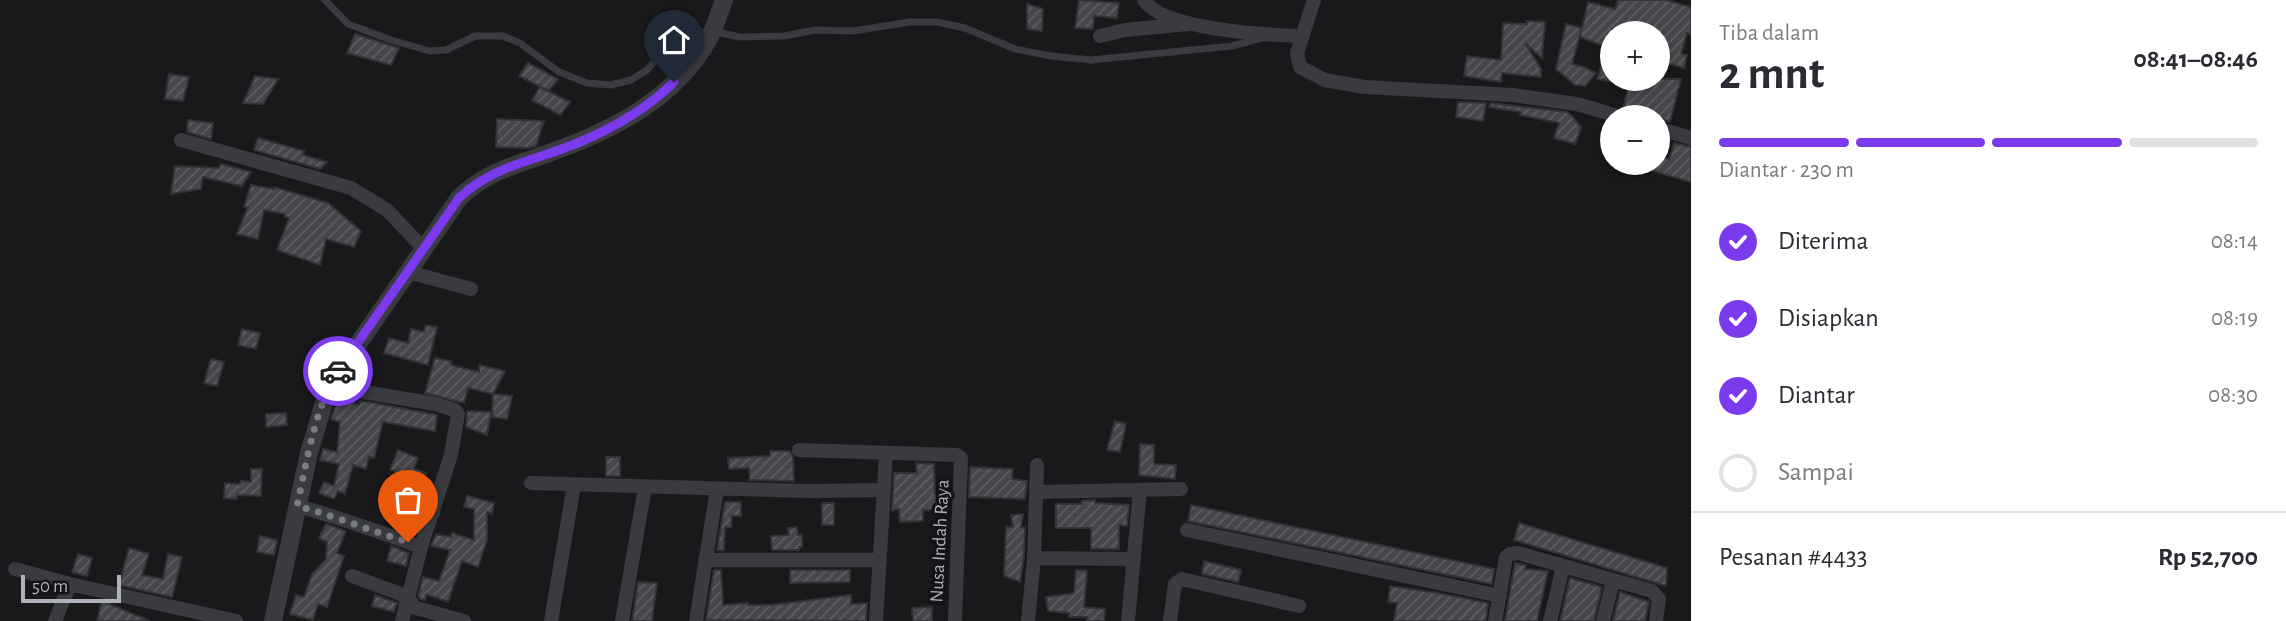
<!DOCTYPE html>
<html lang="id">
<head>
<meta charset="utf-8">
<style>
  :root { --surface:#fff; --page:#f2f2f3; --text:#2b2b33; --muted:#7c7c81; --line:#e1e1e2; --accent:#7c3aed }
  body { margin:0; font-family:"Alegreya Sans",sans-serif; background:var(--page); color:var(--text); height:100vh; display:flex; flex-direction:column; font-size:26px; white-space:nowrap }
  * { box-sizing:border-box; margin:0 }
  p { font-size:23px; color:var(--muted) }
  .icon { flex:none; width:38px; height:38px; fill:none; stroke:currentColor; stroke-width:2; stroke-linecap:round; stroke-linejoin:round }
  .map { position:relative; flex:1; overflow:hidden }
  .sheet { display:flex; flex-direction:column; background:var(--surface); width:595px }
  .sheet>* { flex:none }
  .buttons { position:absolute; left:1600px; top:21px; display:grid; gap:14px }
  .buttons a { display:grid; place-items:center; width:70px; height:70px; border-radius:50%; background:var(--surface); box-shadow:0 4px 10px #0003; font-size:35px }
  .scale { position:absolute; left:21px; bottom:18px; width:100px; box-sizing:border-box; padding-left:7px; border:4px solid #acb1ba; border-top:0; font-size:19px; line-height:24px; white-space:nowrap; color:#acb1ba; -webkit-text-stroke:5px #141416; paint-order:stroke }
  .pin { position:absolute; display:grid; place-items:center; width:60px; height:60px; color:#fff; margin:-72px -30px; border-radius:50% 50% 50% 0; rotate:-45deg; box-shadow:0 0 7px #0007 }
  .pin .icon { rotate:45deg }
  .courier { position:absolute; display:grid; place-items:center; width:70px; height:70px; margin:-35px; border:5px solid #7c3aed; border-radius:50%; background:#fff; color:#222; box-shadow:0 2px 9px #0007 }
  .overview em { font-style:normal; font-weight:700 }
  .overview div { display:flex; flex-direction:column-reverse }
  .overview { display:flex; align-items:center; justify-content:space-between; height:119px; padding:0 28px }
  h1 { font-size:46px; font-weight:700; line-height:52px }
  .bar { display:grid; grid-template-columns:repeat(4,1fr); gap:10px 7px; align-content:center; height:84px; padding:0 28px }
  .bar i { height:9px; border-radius:5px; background:var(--line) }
  .bar .on { background:var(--accent) }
  .bar p { grid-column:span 4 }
  .line { display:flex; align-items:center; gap:18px; padding:0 28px; border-top:2px solid var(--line) }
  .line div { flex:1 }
  ol { padding:0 28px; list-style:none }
  li { display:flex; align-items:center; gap:21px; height:77px }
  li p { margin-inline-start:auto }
  li .icon { padding:7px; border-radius:50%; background:var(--accent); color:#fff; stroke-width:4 }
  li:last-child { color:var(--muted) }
  li i { width:38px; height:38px; border:4px solid var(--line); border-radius:50% }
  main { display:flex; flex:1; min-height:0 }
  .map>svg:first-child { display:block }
  .building { fill:url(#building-hatch); stroke:#333337; stroke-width:2 }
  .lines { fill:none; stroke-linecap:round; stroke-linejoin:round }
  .service { stroke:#3a3b40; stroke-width:7 }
  .minor { stroke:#3a3b40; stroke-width:14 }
  .tertiary { stroke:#3a3b40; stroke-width:18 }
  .done { stroke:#797c82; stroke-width:7; stroke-dasharray:0 12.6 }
  .route { stroke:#7c3aed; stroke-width:9 }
  .labels { text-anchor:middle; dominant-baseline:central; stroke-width:7; stroke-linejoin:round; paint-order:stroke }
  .street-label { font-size:19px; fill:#acb1ba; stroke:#141416 }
</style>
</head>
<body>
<main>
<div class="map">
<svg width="1691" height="621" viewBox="0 0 1691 621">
  <defs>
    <pattern id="building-hatch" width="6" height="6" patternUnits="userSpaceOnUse" patternTransform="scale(1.75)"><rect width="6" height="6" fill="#46474b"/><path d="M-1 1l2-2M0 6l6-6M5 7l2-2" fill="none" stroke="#5e5f63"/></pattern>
  </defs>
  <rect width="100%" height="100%" fill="#19191b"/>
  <path class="building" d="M1079,0l40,3 -2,15 -23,-2 -1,13 -18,-1z
    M1618,0h48l25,7v27l-4,-1 -6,21 6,1 -3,13 -26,-7 4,-15 -2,-1 2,-5 -5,-1v-6l-45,-4v53l-15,-3 10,-32 -27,-10 8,-35 27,7z
    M1027,4l16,5 -1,22 -15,-2z
    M1527,21l18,1 -3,36 -17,-15 16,26v8l-39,-4 -1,9 -37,-6 3,-20 34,4 2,-37 24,1z
    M1566,24l16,4 -10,36 12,3 12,6 -11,13 -10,-1 -19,-16z
    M355,34l44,14 -8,17 -44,-12z
    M528,63l30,16 -9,12 -30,-15z
    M169,74l20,3 -6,24 -18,-2z
    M255,76l23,3 -15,25 -20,-1z
    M1631,79h50l-11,43 -13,-5h-16l1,-3 -19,-6z
    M540,87l30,15 -10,13 -28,-15z
    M1458,102l28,1 -3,18 -27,-4z
    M1491,103l76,9 5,4 9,12 -6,16 -21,-6 5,-15 -39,-8 1,-3 -32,-5z
    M497,119l47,2 -8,25 -8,2 -32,-1z
    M188,120l25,3 -2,16 -24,-7z
    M258,138l46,13 -1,4 24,7 -7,7 -66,-19z
    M1674,143l17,4v35l-55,-16 1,-3h20v-8l12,4z
    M221,164l30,8 -9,14 -39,-9 -2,12 -30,5 4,-28 44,2z
    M251,185l23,4v-2l54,16 33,28 -7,16 -28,-8 -6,26 -43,-15 12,-32 -4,-1v-3l-21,-4 -6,29 -21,-5 11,-27h-4z
    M426,325l11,2 -9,38 -44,-12 5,-15 19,5 3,-14 13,3z
    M242,329l18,4 -4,16 -18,-4z
    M435,358l16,3v4l28,7v-7l26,6 -12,23 -25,-6 -4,15 -39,-10z
    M211,359l13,3 -7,24 -13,-3z
    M493,394l19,2 -5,23 -15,-2z
    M337,400l22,4 1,-3 9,1 68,13 -2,16 -52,-9 -9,36 -5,-1 -3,12 -13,-4 -8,29 -7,-3 -4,8 -15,-6 5,-11 10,4 5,-22 -19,-4 3,-11 14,3 3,-30 -9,-3z
    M467,411l24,1 -4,23 -21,-8z
    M286,413l1,12 -21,2v-13z
    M1115,421l11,3 -6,28 -13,-2z
    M1140,444l14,1v19l22,1 -1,14 -36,-4z
    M398,450l20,8 -4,10 12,5 -5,14 -14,-6 -5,14 -15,-3 8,-21 -5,-1z
    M770,451h20l3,6 1,24 -44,-1 -1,-12 -20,1 -1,-11 42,-2z
    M606,457h14v19h-14z
    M916,463l18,1 1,30h5l1,16h-18v11l-23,1 -1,-13 -7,1 2,-37h23z
    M970,467l43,2 -1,10 15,2 -2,18 -56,-2z
    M251,469h11l-1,27 -24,-1v4l-13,-1 1,-15 15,1 1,-3 10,1z
    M467,496l27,7 -2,11 -5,-2v28l-9,27 -16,-6 -14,41 -22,-8 -1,6 -4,-1 -3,-3 5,-19 16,4 11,-31 -19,-4 5,-12 15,3 1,-4 22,7v-31l-10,-2z
    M1095,500v3l34,2 -2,21 -8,-1v24h-28v-21h-35v-24h26v-3z
    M725,502h16v14h-9l-1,11h-6l-1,23h-7z
    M822,503h12v22h-12z
    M1191,505l303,64 -2,15 -304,-63z
    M1023,514l-2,13 4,1 -1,29 -4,25 -16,-6 2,-49h7l-2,-12z
    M1519,523l148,45 -1,18 -152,-46z
    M326,524l20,7 -9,22 7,3 -17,51 -9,-3 -5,16 -23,-6 6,-19 8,2 8,-23 14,-15 1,-17 -8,-4z
    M797,527l1,8 4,-1v13h-3v3h-27l-1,-14 18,-1 -1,-7z
    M260,536l17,4 -3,15 -17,-3z
    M391,546l18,7 -3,13 -19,-5z
    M129,548l20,6 -7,21 21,4 5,-25 14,3 -10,40 -53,-12z
    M78,554l14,4 -5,18 -15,-4z
    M1204,561l37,9 -3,12 -36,-8z
    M1515,563l11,2 -1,4 23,2 -11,50h-32z
    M714,570h7l2,35 25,-2v2h23l80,-10v9l16,-1 -1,18 -160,-1z
    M790,570h60v12l-60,1z
    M1076,570l11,1 -3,36 21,2 -1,12h-17v-4h-18v-4l-21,-2 -2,-14 28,-4z
    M1570,578l32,9 -8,34h-34z
    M638,582l19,1 -5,38h-20z
    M1390,586l48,7 50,10 -2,18h-92l3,-18 -9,-1z
    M1620,592l29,10 -4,19h-32z
    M375,595l22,8 -3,9 -22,-6z
    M102,601l48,20h-53z
    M932,607v14h-19l-1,-13z"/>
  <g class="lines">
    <path class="service" d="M325,0l23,24 43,16 39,11 16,-1 29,-14h28l17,7 39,29 28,11 24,2 20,-5 16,-10 22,-26 21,-10 22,-3 28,6 44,-1 31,-6 38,1 57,-9h27l28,6 50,21 36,7 40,4 141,-14 30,-8"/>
    <path class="minor" d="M1144,0c19,30 124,35 158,36
      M1314,0l-17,53 3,14 25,13 39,7 148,8 65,9 44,13
      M1100,36l25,-6 63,-6
      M1657,128l34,10
      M181,140l170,48 36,22 38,40
      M408,272l63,17
      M799,450l158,5 4,3 -6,163
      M531,483l278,8 75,-1
      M1037,492l144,-3
      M387,501l46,13
      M297,506c42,11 83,26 124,41l30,-92 7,-41 -3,-4 -20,-6 -106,-18
      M1187,530l313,66
      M1034,558l98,1
      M705,560h175
      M15,569l55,15 166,37
      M352,576l46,17 9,5 9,10 48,13
      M55,621l15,-37
      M402,621l19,-74
      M551,621l23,-136
      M622,621l23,-134
      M696,621l21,-132
      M876,621l10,-168
      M1028,621l6,-63 3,-93
      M1128,621l12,-131
      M1170,621l5,-37 7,-5 117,27
      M1495,621l11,-64 4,-3 8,-1 134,38 7,8 -3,22
      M1550,621l13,-54
      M1603,621l10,-40"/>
    <path class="tertiary" d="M273,621l36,-168 20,-67 130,-188c27,-26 56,-33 90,-45 62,-22 125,-53 159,-113 7,-12 11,-27 16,-40"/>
  </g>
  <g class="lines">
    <path class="done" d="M338,371c-24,40 -31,90 -41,135 38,10 74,25 111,36"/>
    <path class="route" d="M338,371l121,-173c36,-34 77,-37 121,-56 35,-15 67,-33 94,-60"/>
  </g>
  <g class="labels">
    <g class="street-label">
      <text transform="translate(940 541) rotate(-87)">Nusa Indah Raya</text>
    </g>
  </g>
</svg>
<div class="buttons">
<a>+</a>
<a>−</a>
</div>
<div class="scale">50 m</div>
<div class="pin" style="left:408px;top:542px;background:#ea580c"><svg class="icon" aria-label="bag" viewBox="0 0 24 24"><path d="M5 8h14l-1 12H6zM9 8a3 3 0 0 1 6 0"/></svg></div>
<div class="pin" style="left:674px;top:82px;background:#1f2937"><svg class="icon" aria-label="home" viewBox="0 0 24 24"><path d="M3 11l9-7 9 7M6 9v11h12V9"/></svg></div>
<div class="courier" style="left:338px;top:371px"><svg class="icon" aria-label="car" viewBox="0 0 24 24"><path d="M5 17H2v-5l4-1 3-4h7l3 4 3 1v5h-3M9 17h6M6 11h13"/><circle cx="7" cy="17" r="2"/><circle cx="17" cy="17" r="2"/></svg></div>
</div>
<section class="sheet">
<div class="overview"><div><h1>2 mnt</h1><p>Tiba dalam</p></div><em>08:41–08:46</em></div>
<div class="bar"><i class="on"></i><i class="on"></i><i class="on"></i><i></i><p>Diantar · 230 m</p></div>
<ol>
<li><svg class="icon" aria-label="check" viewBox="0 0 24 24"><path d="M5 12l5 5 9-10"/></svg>Diterima<p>08:14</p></li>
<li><svg class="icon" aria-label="check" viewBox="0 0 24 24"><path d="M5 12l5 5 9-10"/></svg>Disiapkan<p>08:19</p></li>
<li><svg class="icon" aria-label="check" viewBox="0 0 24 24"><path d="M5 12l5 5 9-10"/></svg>Diantar<p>08:30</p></li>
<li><i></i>Sampai</li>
</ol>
<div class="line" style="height:91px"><div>Pesanan #4433</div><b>Rp 52,700</b></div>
</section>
</main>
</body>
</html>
